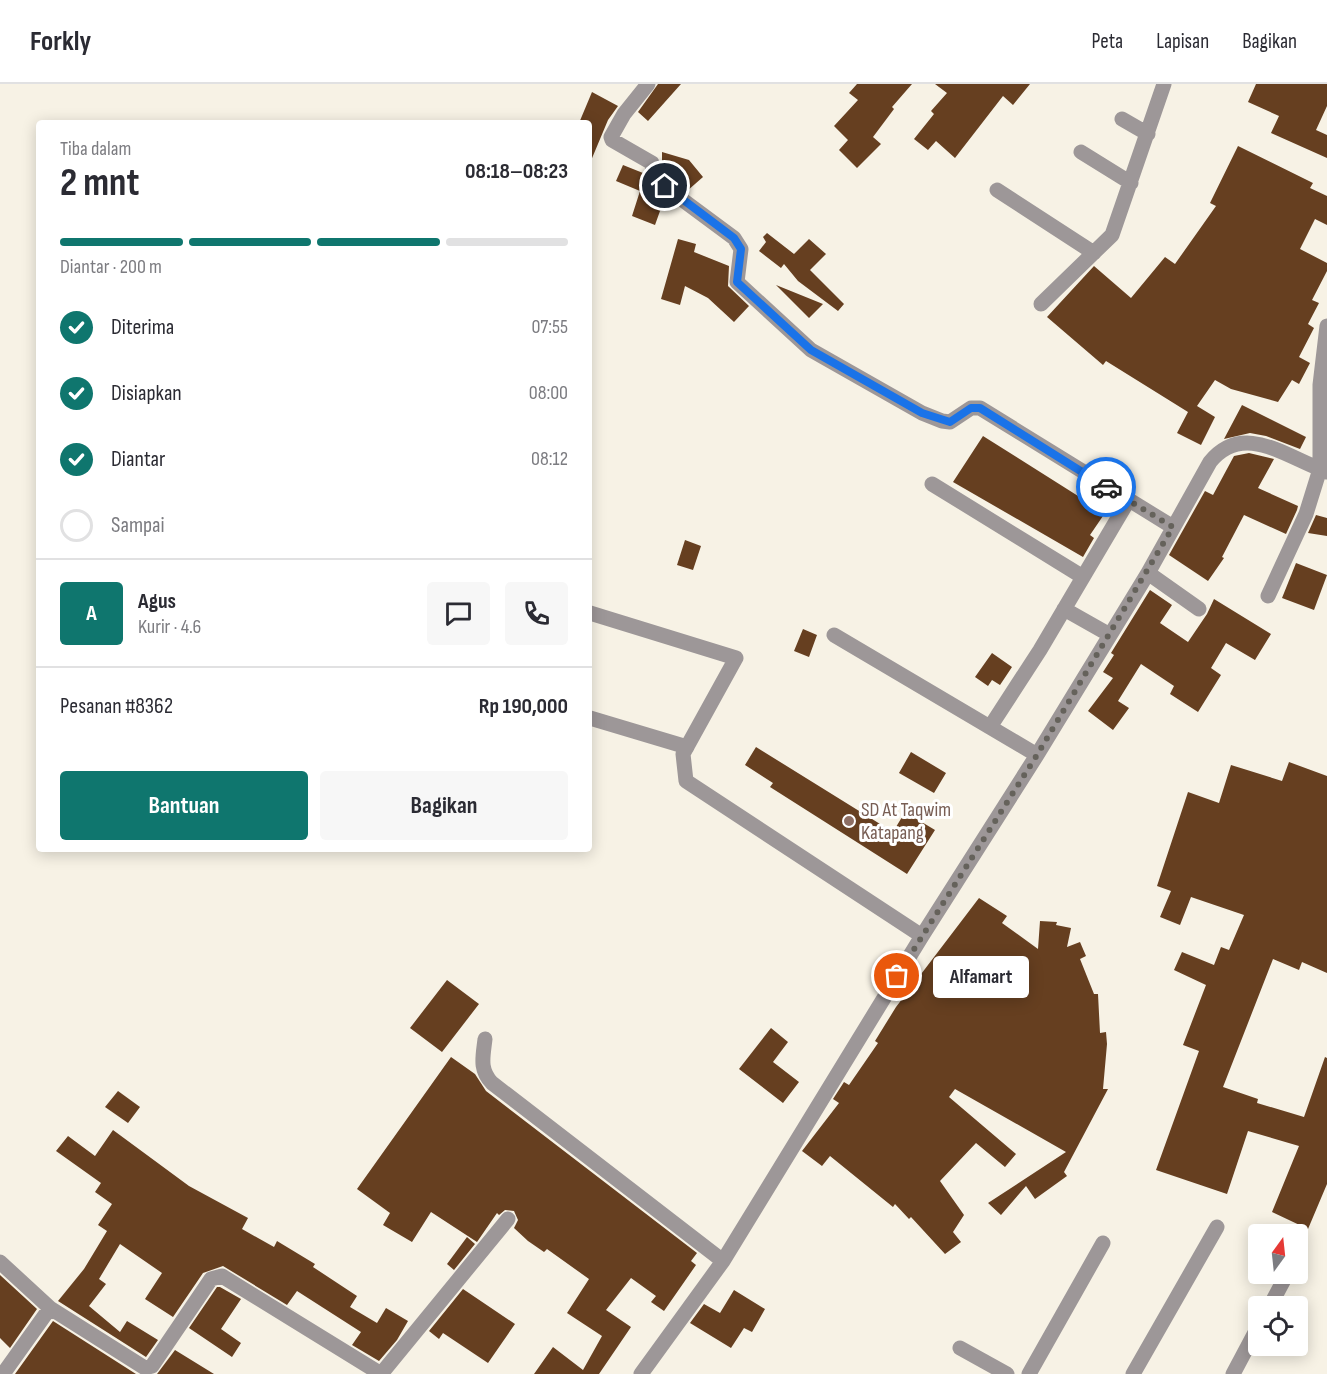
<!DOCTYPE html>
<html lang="id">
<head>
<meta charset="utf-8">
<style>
  :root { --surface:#fff; --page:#f7f7f7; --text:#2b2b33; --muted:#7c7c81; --line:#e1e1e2; --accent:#0f766e }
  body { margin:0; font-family:"Sofia Sans Condensed",sans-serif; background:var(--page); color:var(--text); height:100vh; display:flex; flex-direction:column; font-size:22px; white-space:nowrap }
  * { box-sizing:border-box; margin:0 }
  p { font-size:20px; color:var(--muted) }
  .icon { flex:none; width:33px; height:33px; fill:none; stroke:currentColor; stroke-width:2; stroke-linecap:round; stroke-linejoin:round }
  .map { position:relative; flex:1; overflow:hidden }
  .side { position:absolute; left:36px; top:36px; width:556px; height:732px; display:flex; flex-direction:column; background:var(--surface); border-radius:6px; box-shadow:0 3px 15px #0003 }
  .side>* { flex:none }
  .needle { width:39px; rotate:15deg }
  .controls { position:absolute; left:1248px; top:1140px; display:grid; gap:12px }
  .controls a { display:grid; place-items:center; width:60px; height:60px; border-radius:6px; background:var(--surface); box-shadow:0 3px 15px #0003; font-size:30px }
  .pin { position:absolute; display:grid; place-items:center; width:51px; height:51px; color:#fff; margin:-26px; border:3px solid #fff; border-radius:50%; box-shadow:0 2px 6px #0007 }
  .courier { position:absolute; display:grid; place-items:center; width:60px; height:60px; margin:-30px; border:4px solid #1a73e8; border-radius:50%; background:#fff; color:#222; box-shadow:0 2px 8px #0007 }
  .bubble { position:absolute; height:42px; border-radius:6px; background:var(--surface); box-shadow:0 3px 15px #0003; font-size:20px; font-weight:700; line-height:42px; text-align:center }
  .head em { font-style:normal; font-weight:700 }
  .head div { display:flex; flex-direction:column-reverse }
  .head { display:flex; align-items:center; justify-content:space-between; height:102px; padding:0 24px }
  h1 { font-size:39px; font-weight:700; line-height:45px }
  .bar { display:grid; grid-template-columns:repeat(4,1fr); gap:9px 6px; align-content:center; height:72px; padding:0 24px }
  .bar i { height:8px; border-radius:4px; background:var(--line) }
  .bar .active { background:var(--accent) }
  .bar p { grid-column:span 4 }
  .line { display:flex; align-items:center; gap:15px; padding:0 24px; border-top:2px solid var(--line) }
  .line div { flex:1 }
  .round { display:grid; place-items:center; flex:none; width:63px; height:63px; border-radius:6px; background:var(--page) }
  ol { padding:0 24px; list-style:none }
  li { display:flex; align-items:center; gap:18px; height:66px }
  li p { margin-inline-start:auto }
  li .icon { padding:6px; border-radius:50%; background:var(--accent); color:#fff; stroke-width:4 }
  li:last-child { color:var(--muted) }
  li i { width:33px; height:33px; border:3px solid var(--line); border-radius:50% }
  .primary-button { display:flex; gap:12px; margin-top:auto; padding:12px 24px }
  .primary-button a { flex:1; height:69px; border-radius:6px; background:var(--accent); color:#fff; font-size:24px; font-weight:700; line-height:69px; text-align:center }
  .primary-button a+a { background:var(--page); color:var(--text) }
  header { display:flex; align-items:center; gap:36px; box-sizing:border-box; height:84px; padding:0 30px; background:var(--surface); border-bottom:2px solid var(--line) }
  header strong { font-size:28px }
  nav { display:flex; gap:33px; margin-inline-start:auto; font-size:21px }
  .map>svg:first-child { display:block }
  .building { fill:#663f20 }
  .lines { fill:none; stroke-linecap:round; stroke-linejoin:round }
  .minor { stroke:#9d9798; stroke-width:15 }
  .done { stroke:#65625b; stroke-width:6; stroke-dasharray:0 10.8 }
  .route { stroke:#1a73e8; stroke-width:8 }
  .education-dot { fill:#8d6e63; stroke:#fff; stroke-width:2 }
  .labels { text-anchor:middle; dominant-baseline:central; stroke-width:6; stroke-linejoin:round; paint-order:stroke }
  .education-label { font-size:20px; fill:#785e54; stroke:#fff; text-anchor:start }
</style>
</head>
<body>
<header>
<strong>Forkly</strong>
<nav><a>Peta</a><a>Lapisan</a><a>Bagikan</a></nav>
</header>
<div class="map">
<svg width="1327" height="1290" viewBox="0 0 1327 1290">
  <rect width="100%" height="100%" fill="#f7f2e5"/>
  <path class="building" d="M658,0h23l-33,37 -10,-9z
    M857,0h55l-20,23 2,2 -21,28 8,7 -24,24 -18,-18 9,-10 -14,-14 24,-26 -9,-7z
    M935,0h95l-17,21 -10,-9 -48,62 -19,-17 -8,9 -14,-11 20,-25 -3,-3 16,-18z
    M1256,0h71v22l-11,24 11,5v23l-56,-25 8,-17 -31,-14z
    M592,8l26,14 -10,14 -18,43v-40h-11z
    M1238,62l75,37 -3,5 17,8v29l-12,-6 -15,30 27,14v8l-15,29 7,3 -11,21 6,4 -15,29 11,6 -11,21 -7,-4 -14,22 -47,-13 -16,-9 -18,26 18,11 -14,28 -24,-12 11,-21 -82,-51 -3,4 -56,-48 47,-51 37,32 34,-41 10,7 41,-58 -6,-3z
    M662,68l27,8 14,17 -16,14 -25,-22z
    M623,81l20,8 4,8 18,16 -10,28 -23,-9 8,-25 -24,-10z
    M767,149l27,21 15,-15 17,15 -16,16 34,34 -6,7 -40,-30 -14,-17 -3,4 -22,-17 7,-9 -3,-5z
    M678,155l18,5 -2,8 35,14 -1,20 21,20 -15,16 -26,-24 -23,-12 -5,19 -19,-6z
    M776,201l47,19 -14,14z
    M1242,321l64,32 -6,12 -34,-13 -16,-3 -26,6z
    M983,352l122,77 -15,22 4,3 -11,19 -130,-75z
    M1249,369l25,6 -16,29 40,18 -1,4 -11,24 -42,-19 -22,42 2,1 -16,23 -39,-26 36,-64 8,4 21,-39z
    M1316,431l11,3v18l-19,-3z
    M685,456l16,6 -8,24 -16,-5z
    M1296,479l31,12 -13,35 -32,-12z
    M1150,506l22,15 -12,18 28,19 19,-28 7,-15 57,35 -16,26 -29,-17 -15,25 10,7 -23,37 -28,-18 4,-8 -33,-22 -23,37 11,7 -16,22 -25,-19 25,-33 -10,-6 11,-17 -3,-2z
    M803,545l14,6 -8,22 -15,-6z
    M992,569l20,14 -12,18 -8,-5 -4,6 -13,-9z
    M756,663l137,85 12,-20 30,18 -28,44 -137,-87 3,-4 -28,-18z
    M911,668l35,21 -12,20 -35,-20z
    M1289,678l38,14v197l-25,-11 -3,8 -26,-11 -50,128 35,12 -1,4 47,14 21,-60 2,1v126l-19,45 -36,-17 27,-66 -51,-15 -21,63 -71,-24 43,-119 -16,-6 23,-60 -32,-15 8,-18 32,13 7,-18 8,3 15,-35 -53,-18 -11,28 -20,-8 11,-26 -14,-5 31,-94 31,11 12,-38 51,16z
    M979,814l28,18 -5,7 36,26 2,-28 17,1 -1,3 15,3 -4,19 13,-5 6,14 -6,3 14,35h4l2,39 6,-1 1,12 -4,45h5l-44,83 3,4 -32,23 -9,-13 -25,29 -13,-12 78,-51 -111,-63 -6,8 67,57 -11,13 -29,-24 -36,38 24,34 -11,17 8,10 -16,12 -34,-37 -2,2 -14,-15 -2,3 -63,-51 -8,10 -20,-15 37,-48 -6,-4 11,-17 5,3 29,-42 -3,-2 21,-34z
    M447,896l32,24 -37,48 -32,-24z
    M771,944l17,14 -15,20 26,20 -16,21 -44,-34z
    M451,973l24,17 11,17 211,162 -6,8 5,4 -32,46 -13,-9 5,-6 -25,-18 -25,32 25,17 -32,47h-65l19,-27 30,23 19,-34 -35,-23 22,-34 -42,-30 -3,3 -16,-11 -14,-13 4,-8 -4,-9 -9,-1 -6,5 -2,-2 -20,29 -46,-30 -19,30 -29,-17 7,-12 -33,-24z
    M118,1007l22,16 -12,16 -23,-16z
    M113,1046l76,56 59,32 -6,11 32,18 3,-6 38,23 -2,3 44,29 -7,11 27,16 9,-15 22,13 -11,19 -18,21 -27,-16 9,-13 -64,-41 -10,14 -64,-39 -20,7 -30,44 -28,-18 17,-26 -42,-29 -21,35 7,5 -17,22 31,26 7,-11 31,19 -12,17 -88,-56 26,-32 23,-38 -9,-6 14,-21 -17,-12 6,-9 -45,-32 12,-15 27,20z
    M467,1153l8,7 -21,26 -7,-6z
    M0,1191l37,34 -27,39 -10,-10z
    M217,1203h3l21,12 -20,30 20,14 -9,14 -43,-29z
    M463,1205l52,35 -27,39 -45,-30 -4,6 -10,-8z
    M734,1206l31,19 -13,23 -8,-4 -13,20 -41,-25 14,-19 16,9z
    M53,1237l83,53h-121z
    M175,1266l39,24h-57z"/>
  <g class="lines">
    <path class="minor" d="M648,0l-24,30 -13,23 1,3 40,23 1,11 27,24 54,40 7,11 -4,33 74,68 111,63 20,8 8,1 21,-14h9l193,119
      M1122,35l26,15
      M1081,68l50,31
      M997,106l97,63
      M1041,220l71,-69 52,-151
      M1327,242l-7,59v84l7,3
      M932,400l151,93
      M1148,489l51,36
      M1064,525l46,26
      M590,529l146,45 -53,96 3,27 236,155
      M834,551l203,120
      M590,634l97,29
      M990,643l50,-77 88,-149
      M485,955c-2,18 -6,30 7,44l231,178
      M1298,1170v-1
      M0,1178l50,46 95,60 7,-2 59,-87 11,-3 159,98
      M1270,1222l17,-32
      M960,1264l47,26
      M3,1290l47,-66
      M381,1290l127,-155
      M641,1290l82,-113 199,-325 115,-181 111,-182 62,-111c32,-39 72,-8 110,7l-14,45 -38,82
      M1029,1290l74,-131
      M1133,1290l84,-147
      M1233,1290l25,-47"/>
  </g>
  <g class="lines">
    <path class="done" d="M897,892l140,-221 136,-228 -67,-40"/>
    <path class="route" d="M665,102l69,52 7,11 -4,33 74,68 111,63 28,9 21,-14h9l126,79"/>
  </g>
  <circle class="education-dot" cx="849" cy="737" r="6"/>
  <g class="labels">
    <g class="education-label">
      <text x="861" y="726">SD At Taqwim<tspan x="861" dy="23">Katapang</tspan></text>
    </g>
  </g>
</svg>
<div class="controls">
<a><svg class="needle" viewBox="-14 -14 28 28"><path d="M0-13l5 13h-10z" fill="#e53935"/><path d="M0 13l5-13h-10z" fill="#7c7c81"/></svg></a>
<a><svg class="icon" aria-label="locate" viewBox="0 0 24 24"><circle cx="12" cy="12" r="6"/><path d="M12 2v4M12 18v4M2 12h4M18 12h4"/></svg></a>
</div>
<div class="pin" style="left:897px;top:892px;background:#ea580c"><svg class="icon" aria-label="bag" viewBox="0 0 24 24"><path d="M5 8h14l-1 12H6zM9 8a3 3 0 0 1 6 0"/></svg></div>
<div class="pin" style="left:665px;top:102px;background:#1f2937"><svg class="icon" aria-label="home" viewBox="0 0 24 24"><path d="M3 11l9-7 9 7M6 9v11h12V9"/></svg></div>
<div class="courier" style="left:1106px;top:403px"><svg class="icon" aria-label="car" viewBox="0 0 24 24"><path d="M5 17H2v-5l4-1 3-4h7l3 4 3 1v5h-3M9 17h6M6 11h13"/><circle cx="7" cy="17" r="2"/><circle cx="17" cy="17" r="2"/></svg></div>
<div class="bubble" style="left:933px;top:872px;width:96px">Alfamart</div>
<section class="side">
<div class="head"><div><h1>2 mnt</h1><p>Tiba dalam</p></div><em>08:18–08:23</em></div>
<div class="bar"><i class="active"></i><i class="active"></i><i class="active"></i><i></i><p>Diantar · 200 m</p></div>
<ol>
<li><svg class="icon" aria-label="check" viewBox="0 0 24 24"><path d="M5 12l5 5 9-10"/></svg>Diterima<p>07:55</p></li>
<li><svg class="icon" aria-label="check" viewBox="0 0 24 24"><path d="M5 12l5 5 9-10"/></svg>Disiapkan<p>08:00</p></li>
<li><svg class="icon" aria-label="check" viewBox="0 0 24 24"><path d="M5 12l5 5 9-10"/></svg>Diantar<p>08:12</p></li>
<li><i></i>Sampai</li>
</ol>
<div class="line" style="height:108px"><b class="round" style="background:var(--accent);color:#fff">A</b><div><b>Agus</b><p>Kurir · 4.6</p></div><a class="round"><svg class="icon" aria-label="chat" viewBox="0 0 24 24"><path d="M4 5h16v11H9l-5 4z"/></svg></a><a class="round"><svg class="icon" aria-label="phone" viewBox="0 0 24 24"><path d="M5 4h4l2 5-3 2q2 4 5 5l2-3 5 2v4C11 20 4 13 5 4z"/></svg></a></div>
<div class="line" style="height:78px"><div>Pesanan #8362</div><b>Rp 190,000</b></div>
<div class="primary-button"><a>Bantuan</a><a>Bagikan</a></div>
</section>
</div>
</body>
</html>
